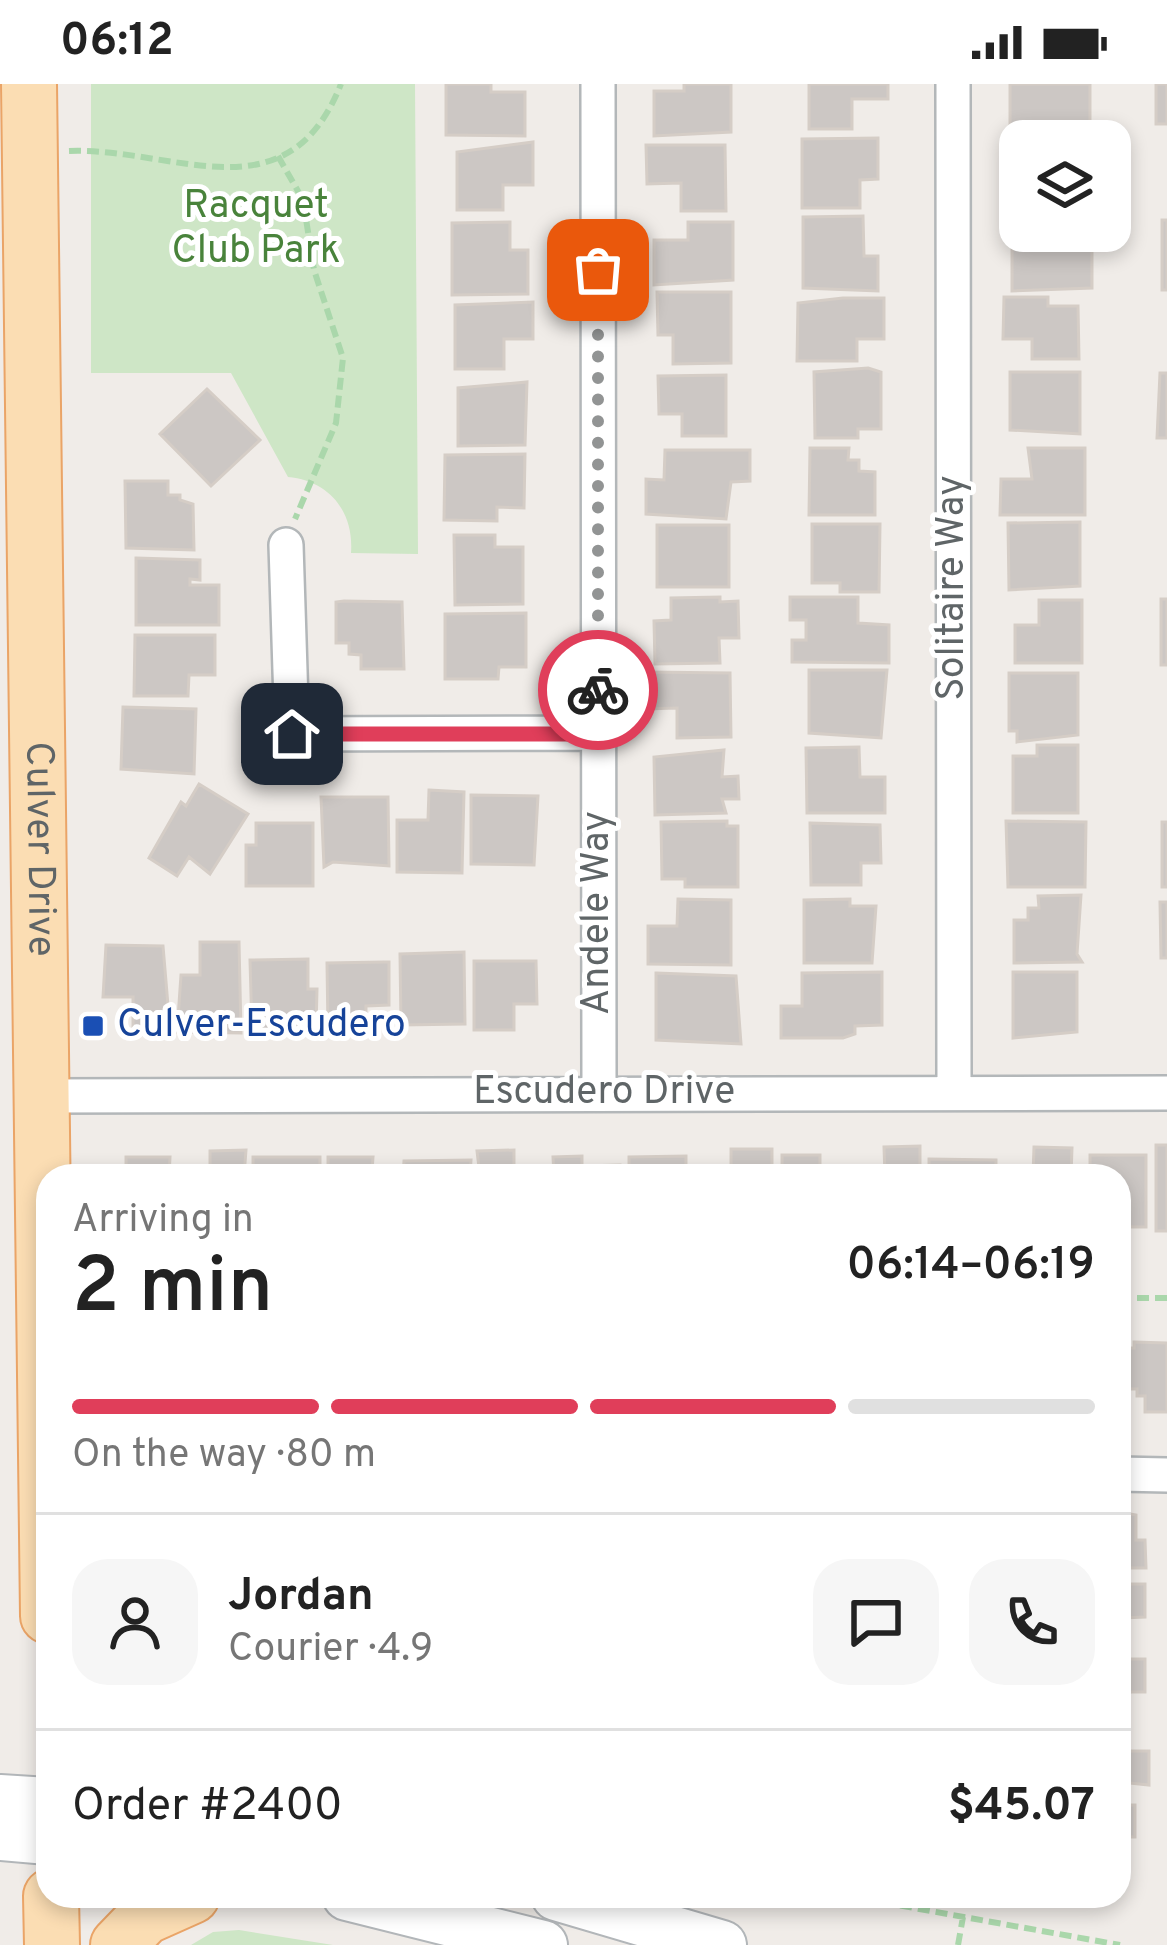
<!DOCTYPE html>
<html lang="en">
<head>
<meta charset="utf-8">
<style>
  :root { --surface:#fff; --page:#f6f6f6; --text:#222; --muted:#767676; --line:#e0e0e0; --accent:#e03e5a }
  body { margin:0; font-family:Overpass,sans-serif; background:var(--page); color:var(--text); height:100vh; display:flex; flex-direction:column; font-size:45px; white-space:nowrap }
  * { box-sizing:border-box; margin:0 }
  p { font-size:39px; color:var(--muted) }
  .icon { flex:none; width:66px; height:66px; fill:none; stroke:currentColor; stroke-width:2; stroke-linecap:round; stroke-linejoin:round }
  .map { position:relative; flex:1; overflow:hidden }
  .drawer { position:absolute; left:36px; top:1080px; width:1095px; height:744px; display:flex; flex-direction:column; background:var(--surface); border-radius:36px; box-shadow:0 6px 18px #0003 }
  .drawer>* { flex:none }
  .controls { position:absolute; left:999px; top:36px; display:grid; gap:24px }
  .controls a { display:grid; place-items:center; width:132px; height:132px; border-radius:24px; background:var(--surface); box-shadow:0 6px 18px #0003; font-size:60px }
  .pin { position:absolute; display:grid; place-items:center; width:102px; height:102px; color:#fff; margin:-51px; border-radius:24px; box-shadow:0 6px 18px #0006 }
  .courier { position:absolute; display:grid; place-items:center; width:120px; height:120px; margin:-60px; border:9px solid #e03e5a; border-radius:50%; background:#fff; color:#222; box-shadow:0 3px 15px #0007 }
  .headline em { font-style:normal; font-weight:600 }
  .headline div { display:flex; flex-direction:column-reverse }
  .headline { display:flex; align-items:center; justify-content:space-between; height:204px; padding:0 36px }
  h1 { font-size:78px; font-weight:600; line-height:90px }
  .bar { display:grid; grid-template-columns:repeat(4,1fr); gap:18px 12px; align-content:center; height:144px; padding:0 36px }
  .bar i { height:15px; border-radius:9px; background:var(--line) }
  .bar .on { background:var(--accent) }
  .bar p { grid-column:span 4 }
  .line { display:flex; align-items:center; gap:30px; padding:0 36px; border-top:3px solid var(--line) }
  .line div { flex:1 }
  .round { display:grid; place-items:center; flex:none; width:126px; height:126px; border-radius:36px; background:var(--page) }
  .status { display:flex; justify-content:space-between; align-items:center; height:84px; padding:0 60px; background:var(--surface); direction:ltr }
  .status svg { height:33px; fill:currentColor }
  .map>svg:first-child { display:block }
  .green { fill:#cee6c6 }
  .building { fill:#ccc7c4; stroke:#d5cdc6; stroke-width:3 }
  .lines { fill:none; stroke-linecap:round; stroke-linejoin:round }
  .street-casing { stroke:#b3b7b9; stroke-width:38 }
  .secondary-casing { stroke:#b2b6b9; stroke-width:52 }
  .primary-casing { stroke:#eaa467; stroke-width:58 }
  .path { stroke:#aad7ab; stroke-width:6; stroke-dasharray:12 6; stroke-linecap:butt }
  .street { stroke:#fff; stroke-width:33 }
  .secondary { stroke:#fff; stroke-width:48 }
  .primary { stroke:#fbddb3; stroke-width:54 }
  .done { stroke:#929494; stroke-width:12; stroke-dasharray:0 21.6 }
  .route { stroke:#e03e5a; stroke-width:15 }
  .transit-dot { fill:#1a4fb4; stroke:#fff; stroke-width:4.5 }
  .labels { text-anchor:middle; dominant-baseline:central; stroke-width:10; stroke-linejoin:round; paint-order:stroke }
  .park-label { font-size:39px; fill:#49833b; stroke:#fff }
  .street-label { font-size:39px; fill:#5f6567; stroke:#fff }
  .transit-label { font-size:39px; fill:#164399; stroke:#fff; text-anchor:start }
</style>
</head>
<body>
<div class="status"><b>06:12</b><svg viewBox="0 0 49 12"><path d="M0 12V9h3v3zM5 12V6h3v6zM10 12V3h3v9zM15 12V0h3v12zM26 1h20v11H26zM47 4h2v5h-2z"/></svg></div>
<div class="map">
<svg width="1167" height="1861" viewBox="0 0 1167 1861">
  <rect width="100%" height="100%" fill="#f0ece8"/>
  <path class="green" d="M91,0h324l3,470 -67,-1c3,-41 -21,-72 -63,-76l-57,-104h-140z
    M239,1846l94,15h-142l22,-13z"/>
  <path class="building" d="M446,0h45v8h34v44l-79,-1z
    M684,0h47v48l-77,4v-45h30z
    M809,0h79v15h-36v30h-43z
    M1010,0h80v40l-80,2z
    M1156,0h11v40h-11z
    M1064,47v10h-44v39h-7l-1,-48z
    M878,54v41l-18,1v28h-58v-69z
    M533,58v43h-30v25h-46v-58z
    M646,61h79l1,66h-45v-28l-34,1z
    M863,132l1,40h14v35l-75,-3v-71z
    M1162,136h5v70h-5z
    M510,138v28h18v44l-76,1v-72z
    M688,138h45v58l-79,5v-45h34z
    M1048,147h44v57l-80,3v-45h25v-9h11z
    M657,208h74v71l-58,1v-29h-15z
    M1004,213h44v9h30l1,53h-47v-20h-29z
    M843,214h41v41h-27v22h-60l1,-58z
    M533,218v37h-29v30h-49v-64z
    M868,284l13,4v57h-23v9h-43l-1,-66z
    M1010,288h70v62l-70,-4z
    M1160,289h7v65h-10z
    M726,291v61h-44v-22h-23l-1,-38z
    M527,298l-2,63 -67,1v-58z
    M207,305l53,51 -49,46 -51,-52z
    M810,364h39l-1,12h11v11l16,1v43h-66z
    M1028,364h57v67h-85l1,-36h31z
    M665,366h85v31l-19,1 -5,37 -80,-5v-35l18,1z
    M525,370l-1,54 -27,-1v14l-53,-1 1,-65z
    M125,397h43v14h12v5l13,4 1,46 -68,-2z
    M1080,438v64l-71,4 -1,-67z
    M812,440h68l-1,68h-39v-9h-28z
    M657,441h72v62h-72z
    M454,451h41v12h28v57l-68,1z
    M136,474l64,2v20l-10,-1v6h29v40h-83z
    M720,513v5l18,-1 1,37h-20l1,25 -65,1 -1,-43 17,-1v-22z
    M790,513h68v26l31,2v38l-97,-1v-22h14v-20h-16z
    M1161,515h6v66h-6z
    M1039,516h43v63h-67v-38h24z
    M344,517l58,1 2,67h-43v-14l-12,-1v-11h-13v-41z
    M526,529v54h-27l-1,12h-53v-65z
    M135,551h80v40h-26l-1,21h-54z
    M809,586h78l-6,68 -72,-5z
    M646,588l84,1 1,64 -54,1v-30l-31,1z
    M1009,589h69v62l-61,7v-11h-8z
    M123,623l73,2 -2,65 -73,-5z
    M1037,661h41v68h-65v-57h24z
    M859,663l1,30h25v36h-78l-1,-65z
    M724,666l-2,27 16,-1 1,23h-17l4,14 -71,2 -1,-58z
    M199,700l49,30 -38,60 -21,-17 -12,19 -28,-18 32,-56 5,4z
    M429,706l35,2 -2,81 -65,-1v-52h31z
    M471,711l67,1 -4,69 -63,-1z
    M321,713h67l1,69 -56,-4 -9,5z
    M727,737v5h11v61h-53v-8h-23l-1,-57z
    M1006,737l80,1 -1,65h-77z
    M1162,738h5v65h-5z
    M256,739h57v63h-67v-41h10z
    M810,739l70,2 1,38h-20v22h-50z
    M1081,811l-4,59 5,8 -68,1v-43h14v-12h11l-1,-12z
    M678,815l53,1v65l-83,-1v-38h29z
    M850,815v7h26l-4,57h-68v-63z
    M1160,818h7v56h-6z
    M200,858h39l2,91 -64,-1 4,-57h19z
    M106,861l57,1 7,83 -37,-1v-31h-30z
    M464,868l1,72 -64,1 -1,-71z
    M308,875v30h9l-1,40 -64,1 -2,-70z
    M474,877h62l1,43h-23v26h-40z
    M384,878h5v43l-23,1v22h-38l-1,-65z
    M882,888v53l-27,1v8l-12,4h-62v-32h21v-33z
    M1013,888h64v60l-64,6z
    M656,889l80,3 5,68 -85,-4z
    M1156,1061h11v86h-11z
    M920,1062v30h-35l-1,-29z
    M1034,1063l38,1 -1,28h-38z
    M731,1065h41v27h-41z
    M246,1066l-2,26h-34v-25z
    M514,1066v26h-34l-3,-25z
    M782,1071h38v21h-38z
    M1090,1071h56v72h-27v-51h-29z
    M582,1072v10l38,-1v11h-66l-1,-19z
    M686,1072v20h-57v-19z
    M126,1073h44l-1,19h-52l9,-3z
    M253,1073h67v19h-67z
    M328,1073h45l-1,14 11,-1v6h-55z
    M929,1075l67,1v16h-67z
    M471,1076l-1,16h-67l1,-15z
    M1134,1258l33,1v69h-22v-16h-8v-7h-16v-41h13z
    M1119,1428l17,3v25h9l1,28h-27z
    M1119,1500h26v33l-24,1 -2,7z
    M1119,1575h26v33h-15l-6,25h-5z
    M1119,1644l5,23h25v34l-30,-3z
    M1119,1721h16v32h-16z"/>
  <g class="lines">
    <defs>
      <path id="street" d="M598,0l1,1009
        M953,0l1,1008
        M286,461l6,189 306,-1
        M42,1012l1125,-3
        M1119,1390l48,1"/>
      <path id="secondary" d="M0,1715l48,3
        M0,1752l48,4
        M347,1812l196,49
        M556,1812l166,49"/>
      <g id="primary">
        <path id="s1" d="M29,0l19,1532"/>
        <path d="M51,1812l1,49"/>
        <path d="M118,1861l27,-28 47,-21"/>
      </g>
    </defs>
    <use href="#street" class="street-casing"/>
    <use href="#secondary" class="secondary-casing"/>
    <use href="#primary" class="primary-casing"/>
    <path class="path" d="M69,67c105,-4 218,69 272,-67
      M278,72l25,44 11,70 29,88 -7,65 -41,96
      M1119,1214h48
      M847,1812l273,49
      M958,1861l5,-28"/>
    <use href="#street" class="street"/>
    <use href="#secondary" class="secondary"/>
    <use href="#primary" class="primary"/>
  </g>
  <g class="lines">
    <path class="done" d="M598,186v420"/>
    <path class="route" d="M292,650h306v-44"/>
  </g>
  <rect class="transit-dot" x="81" y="930" width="24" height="24" rx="6"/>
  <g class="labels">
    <g class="park-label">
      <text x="256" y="123">Racquet<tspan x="256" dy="45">Club Park</tspan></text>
    </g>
    <g class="street-label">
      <text transform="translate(953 504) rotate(-90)">Solitaire Way</text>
      <text stroke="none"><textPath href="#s1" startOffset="765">Culver Drive</textPath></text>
      <text transform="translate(598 829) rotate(-90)">Andele Way</text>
      <text x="604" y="1009">Escudero Drive</text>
    </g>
    <g class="transit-label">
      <text x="117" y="942">Culver-Escudero</text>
    </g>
  </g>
</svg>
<div class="controls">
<a><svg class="icon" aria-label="layers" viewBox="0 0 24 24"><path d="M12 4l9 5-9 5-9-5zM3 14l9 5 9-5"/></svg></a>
</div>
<div class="pin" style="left:598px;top:186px;background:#ea580c"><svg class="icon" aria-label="bag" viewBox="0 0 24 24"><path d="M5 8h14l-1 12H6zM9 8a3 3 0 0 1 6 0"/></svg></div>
<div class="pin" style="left:292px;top:650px;background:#1f2937"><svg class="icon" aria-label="home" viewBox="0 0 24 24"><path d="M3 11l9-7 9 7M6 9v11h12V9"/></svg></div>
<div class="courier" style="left:598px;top:606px"><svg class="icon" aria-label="bike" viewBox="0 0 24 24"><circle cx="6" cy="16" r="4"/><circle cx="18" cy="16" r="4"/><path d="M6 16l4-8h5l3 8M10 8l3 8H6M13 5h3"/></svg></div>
<section class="drawer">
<div class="headline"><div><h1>2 min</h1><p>Arriving in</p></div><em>06:14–06:19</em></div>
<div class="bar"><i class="on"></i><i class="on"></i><i class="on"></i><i></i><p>On the way · 80 m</p></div>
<div class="line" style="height:216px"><a class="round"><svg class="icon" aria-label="person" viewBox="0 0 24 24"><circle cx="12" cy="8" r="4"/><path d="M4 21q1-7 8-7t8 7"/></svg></a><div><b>Jordan</b><p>Courier · 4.9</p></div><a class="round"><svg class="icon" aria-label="chat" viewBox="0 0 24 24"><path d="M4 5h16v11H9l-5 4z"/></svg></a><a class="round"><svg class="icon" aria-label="phone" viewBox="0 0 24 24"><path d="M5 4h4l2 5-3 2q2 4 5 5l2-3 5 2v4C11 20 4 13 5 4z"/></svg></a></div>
<div class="line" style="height:156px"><div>Order #2400</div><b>$45.07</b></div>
</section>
</div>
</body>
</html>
